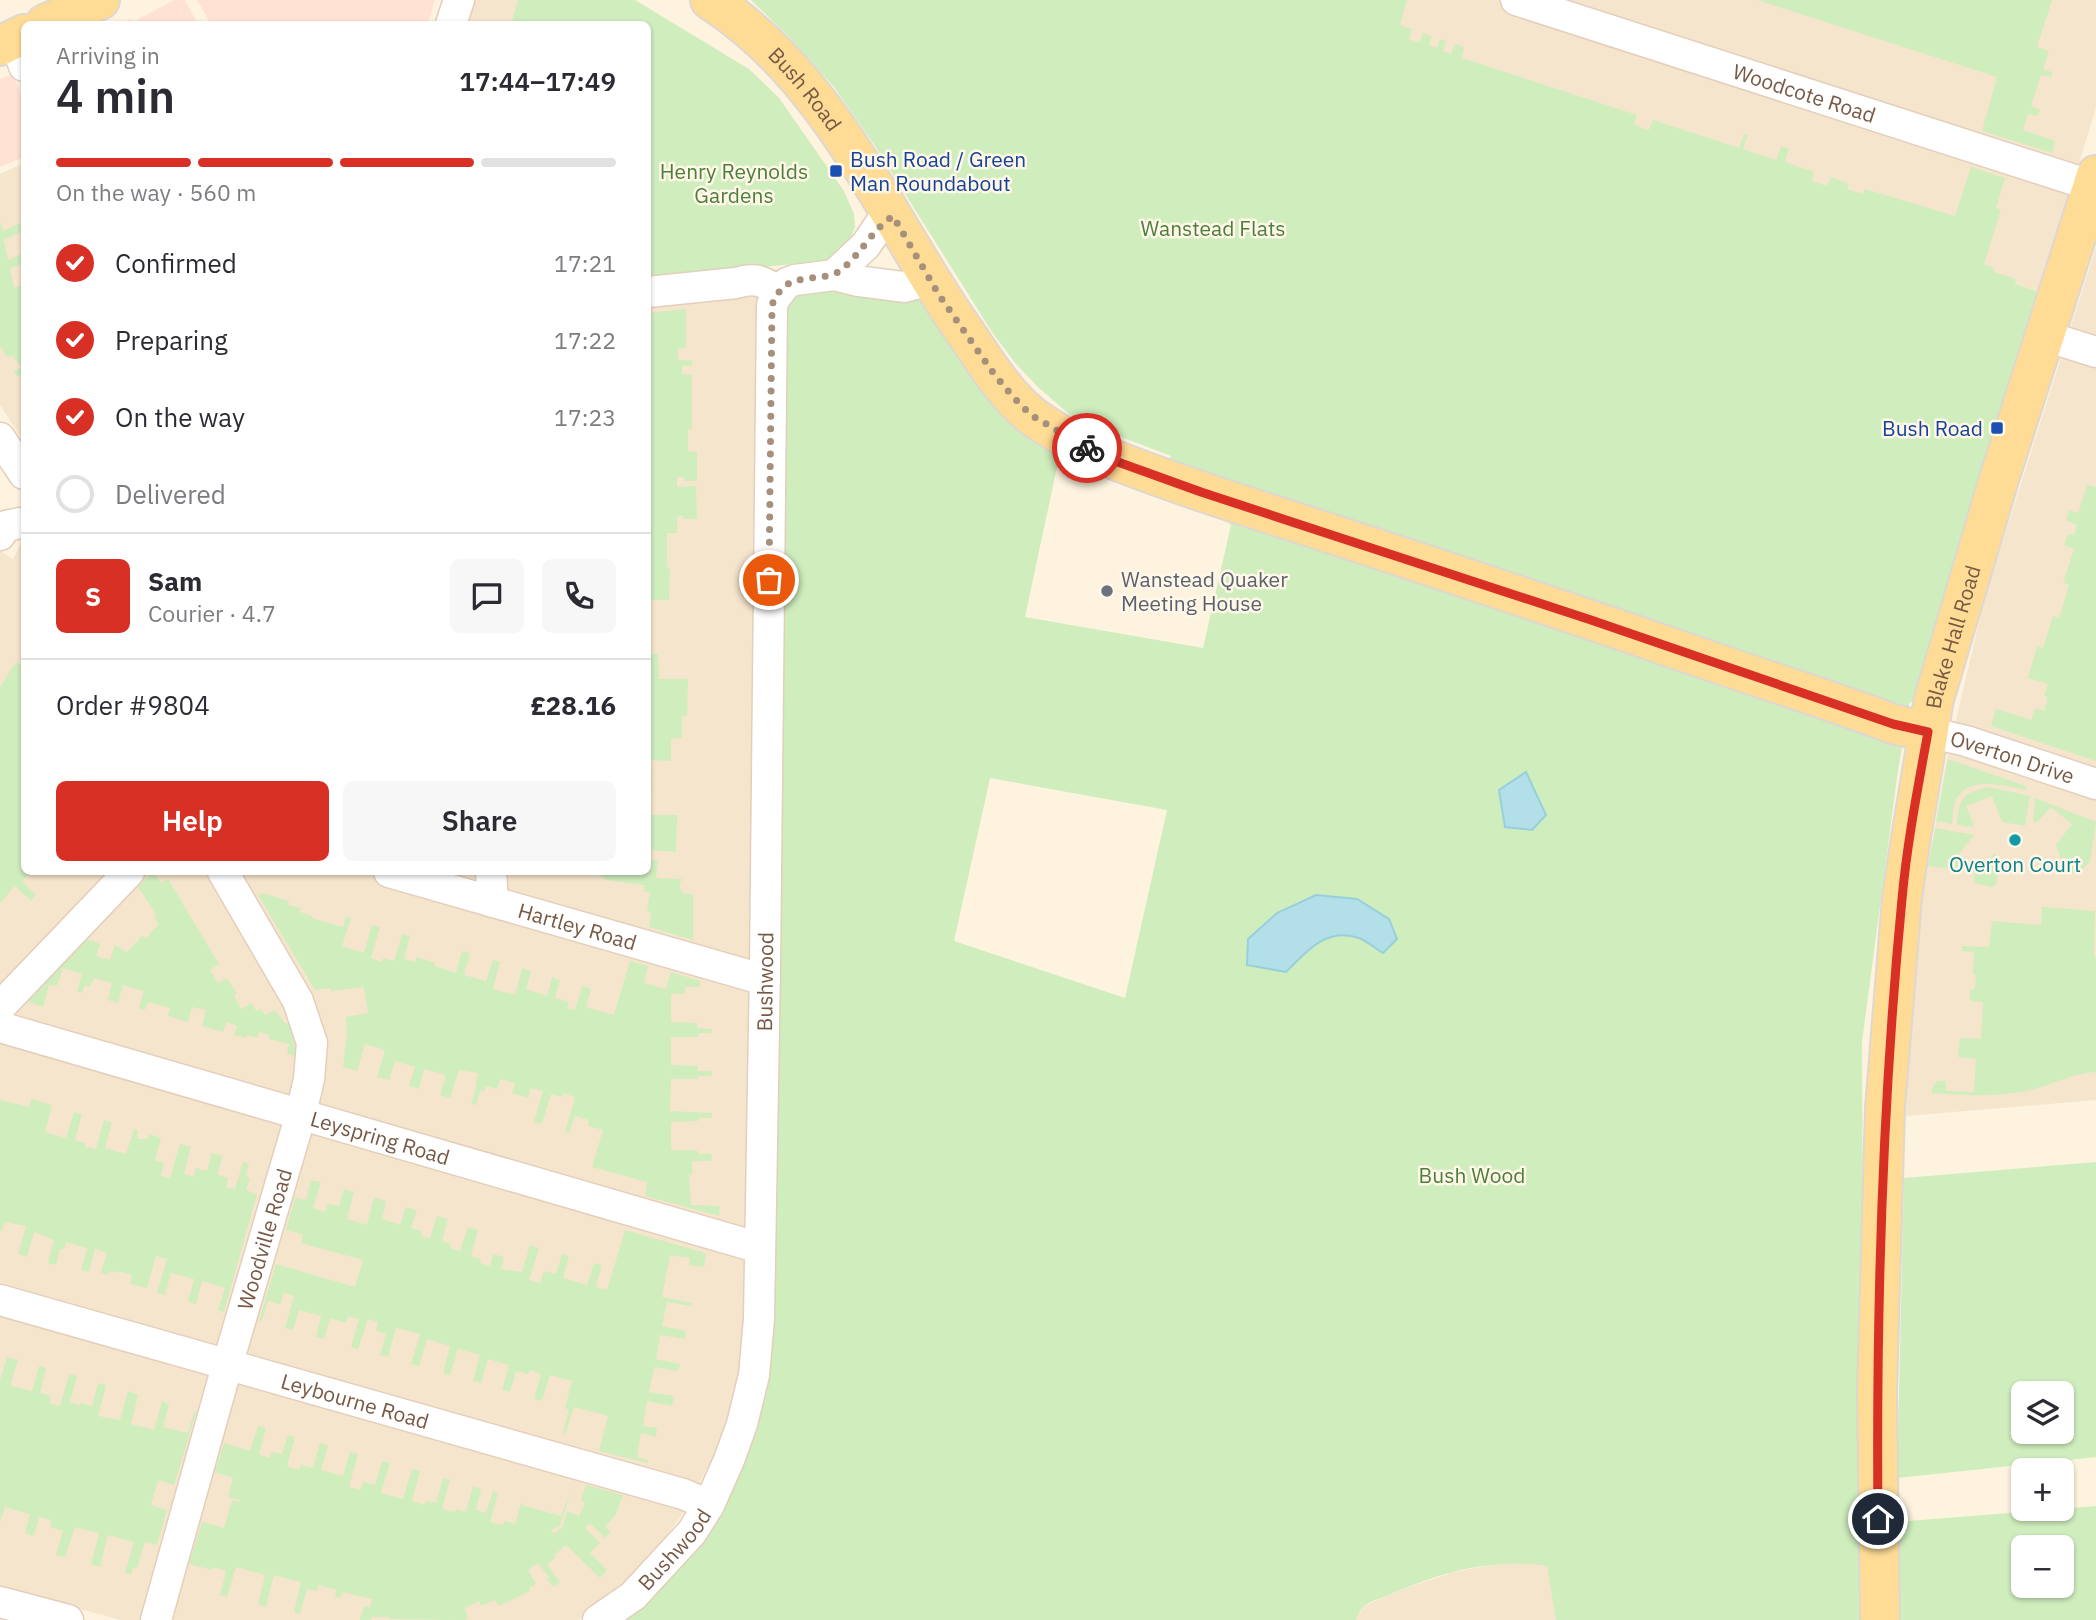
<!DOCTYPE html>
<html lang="en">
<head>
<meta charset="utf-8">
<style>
  :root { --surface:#fff; --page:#f7f7f7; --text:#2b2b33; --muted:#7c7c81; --line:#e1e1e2; --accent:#d93025 }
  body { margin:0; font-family:"IBM Plex Sans",sans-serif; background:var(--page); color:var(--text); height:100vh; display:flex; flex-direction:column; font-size:26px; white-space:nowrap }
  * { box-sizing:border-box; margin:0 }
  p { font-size:23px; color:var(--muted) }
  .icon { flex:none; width:38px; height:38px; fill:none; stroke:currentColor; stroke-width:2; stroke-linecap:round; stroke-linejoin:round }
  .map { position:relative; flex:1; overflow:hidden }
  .sheet { position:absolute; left:21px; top:21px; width:630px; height:854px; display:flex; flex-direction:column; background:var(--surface); border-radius:10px; box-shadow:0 2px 5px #0004 }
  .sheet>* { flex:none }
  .fabs { position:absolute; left:2011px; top:1381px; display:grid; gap:14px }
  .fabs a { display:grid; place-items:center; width:63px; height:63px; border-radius:10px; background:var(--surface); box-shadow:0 2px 5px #0004; font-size:35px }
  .pin { position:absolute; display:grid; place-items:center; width:60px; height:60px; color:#fff; margin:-30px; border:4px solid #fff; border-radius:50%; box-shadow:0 2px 7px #0007 }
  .courier { position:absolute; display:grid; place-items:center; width:70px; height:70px; margin:-35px; border:5px solid #d93025; border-radius:50%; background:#fff; color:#222; box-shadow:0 2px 9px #0007 }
  .head em { font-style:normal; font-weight:600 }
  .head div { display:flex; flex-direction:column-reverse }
  .head { display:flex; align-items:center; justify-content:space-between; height:119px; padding:0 35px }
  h1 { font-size:46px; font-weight:600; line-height:52px }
  .bar { display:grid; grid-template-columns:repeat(4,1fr); gap:10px 7px; align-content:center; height:84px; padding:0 35px }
  .bar i { height:9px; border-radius:5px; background:var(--line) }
  .bar .active { background:var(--accent) }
  .bar p { grid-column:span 4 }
  .line { display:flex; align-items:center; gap:18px; padding:0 35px; border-top:2px solid var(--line) }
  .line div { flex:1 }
  .round { display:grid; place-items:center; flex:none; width:74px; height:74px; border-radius:10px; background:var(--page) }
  ol { padding:0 35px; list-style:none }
  li { display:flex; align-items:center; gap:21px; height:77px }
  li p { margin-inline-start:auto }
  li .icon { padding:7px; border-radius:50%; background:var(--accent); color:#fff; stroke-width:4 }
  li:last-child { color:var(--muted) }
  li i { width:38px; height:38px; border:4px solid var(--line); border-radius:50% }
  .button { display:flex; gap:14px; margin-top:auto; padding:14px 35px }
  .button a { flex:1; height:80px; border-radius:10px; background:var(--accent); color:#fff; font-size:28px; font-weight:600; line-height:80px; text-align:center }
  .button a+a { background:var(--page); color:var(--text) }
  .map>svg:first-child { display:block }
  .residential { fill:#f6e5cd }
  .commercial { fill:#ffe2d3 }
  .green { fill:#cfedbd; fill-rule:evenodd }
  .water { fill:#b3dfe9; stroke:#98cfdc; stroke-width:2 }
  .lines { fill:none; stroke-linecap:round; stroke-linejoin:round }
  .minor-casing { stroke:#e3cfbb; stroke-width:33 }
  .major-casing { stroke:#ded7d2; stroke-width:42 }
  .minor { stroke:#fff; stroke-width:30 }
  .major { stroke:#ffdc96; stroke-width:38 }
  .done { stroke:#a68f7b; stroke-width:7; stroke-dasharray:0 12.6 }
  .route { stroke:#d93025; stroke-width:9 }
  .transit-dot { fill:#1a4fb4; stroke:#fff7e8; stroke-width:2.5 }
  .worship-dot { fill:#6b7280; stroke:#fff7e8; stroke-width:2.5 }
  .culture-dot { fill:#0f9aa8; stroke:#fff7e8; stroke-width:2.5 }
  .labels { text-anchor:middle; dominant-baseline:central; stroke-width:5; stroke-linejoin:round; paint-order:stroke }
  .street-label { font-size:21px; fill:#775945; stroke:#fff7e8 }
  .transit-label { font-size:21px; fill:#164399; stroke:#fff7e8; text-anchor:start }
  .park-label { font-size:21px; fill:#4c7e3c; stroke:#fff7e8 }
  .worship-label { font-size:21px; fill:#5b616d; stroke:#fff7e8; text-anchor:start }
  .culture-label { font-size:21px; fill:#0d838f; stroke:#fff7e8 }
</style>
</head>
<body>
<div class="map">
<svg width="2096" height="1620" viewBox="0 0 2096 1620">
  <rect width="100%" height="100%" fill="#fef3df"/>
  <path class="residential" d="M450,0h82l-7,24h-82z
    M1407,0h689v108l-57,184 -656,-215z
    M24,163v279l-24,-37v-231z
    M2096,247v853l-190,16 3,-72 13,-141 24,-141 39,-165z
    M764,289l-12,1032 -16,92 -52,99 -57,77 -49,31h-457l-121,-32v-1037l13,8 11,-22v335h624v-567z
    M1527,1562l41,7 66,51h-278l8,-14 42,-18 49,-16 40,-8z"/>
  <path class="commercial" d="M174,0h11l13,24h-76l9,-5 2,3z
    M197,0h238l-7,24h-217z
    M13,74l11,30v53l-24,10v-88z"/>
  <path class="green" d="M518,0h117l114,69 30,29 65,93 10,23 1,13 -4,11 -14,17 -12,6 -26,4 -6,-1 -145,15v-255h-137z
    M751,0h656l-7,25 12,4 -3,10 10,4 4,-10 9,3 -3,9 8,3 3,-9 6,2 -3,10 8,3 4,-10 9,3 -2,11 172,56 3,1 -3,10 15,5 4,-10 86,28 5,-14 4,1 -5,14 33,11 5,-13 8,1 -4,14 29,10 -2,9 15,5 4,-9 18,7 -2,5 16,5 2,-5 90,27 16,-49 34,11 -9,30 5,2 -17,54 10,4v4l22,7 -1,5 24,8 -124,407 -6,5 -12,74 -35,264 3,578h-309l-9,-54c-53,-9 -109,7 -158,29 -7,3 -18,6 -25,11 -3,3 -6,10 -8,14h-733l135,-209 29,-1105 10,-11 20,-8 96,10 12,4 135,152 -35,164 178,31 28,-123 -67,-54 7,-15 -78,-30 -24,-12 -30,-26 -23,-24 -24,-32 -117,-186 -41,-59 -45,-50zM990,778l177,32 -42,188 -171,-57z
    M1757,0h295l-15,47 12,4 -6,18 9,3 -1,5 -10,-2 -10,31 9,4 -2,6 -10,-2 -5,16 32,11 -3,12 -70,-22 15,-54z
    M0,221l3,10 20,-9 1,8 -20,10 4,20 16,-7v9l-14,7 4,19 10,-4 -1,34 1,54 -7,5 -3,-5 7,-5 -9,-12 -5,2 -7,-11z
    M686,309v39h-8v12l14,1v5h-10v8l10,1v54h-4v22l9,1v29h-13v-4h-7v10l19,-1 1,33h-14v-3h-6v17h-10v34l3,1 -1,32h-21v-287z
    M2087,485l9,2v274l-105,-35 5,-17 35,11 4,-12 9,3 4,-14 -4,-1 4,-12 -20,-6 9,-32 6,2 10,-32 6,2 10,-33 -6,-2 11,-34 -10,-4 4,-11 6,1 3,-10 -11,-5 3,-10 9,3z
    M648,654h10l1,25h29l-1,37h-5v22l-11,1v22l-23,-1z
    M16,662l6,4 2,-3v209h7l-9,9 14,14 -5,6 -16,-15 -15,17v-216z
    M1948,760h3l75,26v4c-22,-4 -59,-16 -71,12 -2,6 -2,15 -3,22l-16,-3z
    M648,771h4l-1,44h26l-1,37 -25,-2v10h7l-2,18 27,1 -3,3v7l5,5h8v46l-44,-13 2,-15 -4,-1 3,-19 -7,-1 1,-6 -37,-5 -9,-5 1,-3h49z
    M1989,787l41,9 -5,30 -23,-4 -10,-26 -26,10 8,20 -8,1 -9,-3c1,-25 7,-32 32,-37z
    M2035,798l61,24 -6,40 -13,12 -12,-3 -9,-26 16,-21 -21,-17 -15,16 -3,-2z
    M1935,828l39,7 -15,19 21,16 15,-18 4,15 -3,17 -4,3 -18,-4v-11l-46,-6z
    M153,872l8,11 7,-4 51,85 -9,6 8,13 9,-5 10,16 -3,2 7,13 11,-6 4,8 5,-2 4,6 10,-5 10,13 4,1 6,22v10l-8,-2 2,-10 -20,-5v-4l-10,-3 -2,6 -10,-3 -1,3 -12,-3 3,-9 -11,-4 -3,10 -21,-6 4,-16 -14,-3 -4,15 -20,-6 2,-8 -22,-6 -3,8 -6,-2 5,-17 -21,-6 -5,18 -10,-3 4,-17 -18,-5 -4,9 -5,-2 -3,8 -5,-2 5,-17 -19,-6 -6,18 -8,-1 -6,22 -15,-5 58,-63 14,5 -4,12 14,4 5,-15 12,7 15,-16 4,2 13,-14 -5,-8 2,-2 -18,-27z
    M263,893l26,8 -1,4 13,3 -1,4 12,4v2l31,9 3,-10 5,1 -9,28 22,7 8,-28 8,2 -9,31 11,4 1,-4 11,3 8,-27 8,2 -6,23 11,3 2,-5 18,6v3l21,7 6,-22 8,2 -6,22 22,6 7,-21 7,2 -7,27 22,6 7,-27 9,3 -5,18 21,7 5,-19 8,3 -5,18 14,4 -2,6 8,2 7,-24 9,3 -5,18 28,8 16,-54 18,5 -4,17 22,6 5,-17 29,9v6h-15v7h-14v28l26,1v5l15,1v4h-13l-1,4h-27v28l27,1v5h14v5h-14v3h-27l-1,32 42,2v5h-13l-1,3 -27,1v28h26l1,4h14l-1,7h-19v13l-3,1 2,30 29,1 -1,10 -74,-20 2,-14 -55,-15 11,-37 -15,-4 1,-6 -14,-4 -6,17 -4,-1 10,-35 -12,-4 -1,4 -11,-3 -9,30 -8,-2 9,-31 -12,-3 -3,10 -16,-5 3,-10 -15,-4 -3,10 -11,-3 -2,6 -4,-1 -4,14 -5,-1 6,-19 -2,-1 3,-11 -19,-3 -9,28 -10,-3 6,-20 -22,-6 -5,20 -10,-3 6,-19 -20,-6 -6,19 -12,-3 8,-27 -20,-6 -8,27 -14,-4 4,-33 -1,-17 22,-4 -4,-26 -33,4 -1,-3 -15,2 -57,-95z
    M2042,907l53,4 -1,46h2v115c-26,1 -49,16 -75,20 -30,5 -60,3 -90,1l3,-9 4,-3h8v10l28,1 2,-33 -18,-2 2,-19 21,1 2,-37 -13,-1v-10l5,-3 1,-13 -3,-1 1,-22 -12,-1v-5l27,1 3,-26 49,4z
    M31,1099l21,6 -7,27 21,6 8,-26 8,2 -7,26 10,3v4l11,2 8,-29 8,3 -7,25 21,6 8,-25 4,2 -1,5 1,3h9l2,-5 12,4 -6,22 9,3 -3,13 9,2 10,-34 11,3 -7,27 10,3 2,-9 11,3 5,-18 11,3 -6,18 11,4 -2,9 9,2 8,-27 6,2 -3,12 4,2 -4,12 11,4 -33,118 -6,-2 7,-22 -23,-7 -6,23 -8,-2 6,-23 -23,-6 -6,22 -8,-2 10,-34 -11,-3 -9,32 -17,-4 2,-9 -14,-4 -1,2 -8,-2 -1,4 -7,-2 6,-20 -12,-4 -6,23 -8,-2 6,-22 -21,-6 -2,7h-4l-4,16 -8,-2 6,-23 -20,-8 -7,25 -9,-3 8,-28 -21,-4 -3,8 -2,1v-131l29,7z
    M2096,1162v295l-199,21 7,-300zM2062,1393v39h-39v-39z
    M311,1180l10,2 -8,26 12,4 3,-8 11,2 5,-17 10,3 -7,27 20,6 7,-28 12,4 -4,18 18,6 6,-18 11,3 -6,18 11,3 -1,5 9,2 7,-22 11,3 -6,22 9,3 -1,4 10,3 8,-24 10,3 -7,26 10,3 -1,4 10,3 3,-12 11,3 -3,12 21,3 8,-27 9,3 -10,32 11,3 4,-12 12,3 6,-20 7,2 -6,22 24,7 7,-22 8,2 -6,22 11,3 18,-60 81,23 -2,14 -15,-2 1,-7 -20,-3 -8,42 30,6 -1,3 -24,-4 -5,24 24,5 -1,8 -25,-4 -4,24 24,5 -2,7 -24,-4 -5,25 25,4 -2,10 -25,-5 -4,25 14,2 -1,9 -15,-4 -4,24 11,3 -1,3 -48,-12 9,-35 -34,-9 -9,27 -2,-1 6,-23 -4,-2 7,-27 -22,-6 -8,26 -8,-2 7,-25 -11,-4 -2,4 -12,-3 -6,21 -8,-2 7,-25 -21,-6 -7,24 -8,-2 7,-26 -22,-6 -8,26 -7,-2 7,-27 -23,-7 -8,27 -8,-2 9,-30 -24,-6 -8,29 -8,-2 6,-21 -10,-3 2,-9 -10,-3 -10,30 -7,-2 8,-28 -11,-3 -2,7 -16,-5 -6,21 -8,-2 5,-21 -22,-6 -6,20 -8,-2 9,-32 -10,-3 -4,11 -12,-3 -6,20h-3l17,-57 79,23 8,-27 -62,-17 2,-8 -17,-5 9,-33 11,3z
    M7,1357l11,3 -7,23 1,3 20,5 7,-25 7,2 -6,25 11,3 -2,7 11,3 9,-32 8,2 -7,26 10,4 1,-3 11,3 6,-23 8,2 -8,31 22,4 8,-29 10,4 -7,29 23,6 8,-29 7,3 -6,23 25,6 6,-21 2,1 -22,72 -16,-5 -7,25 16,5 -10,35 -12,-3 -8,26h-4l-2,7 -6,-2 9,-31 -26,-7 -8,32 -9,-3 8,-31 -24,-6 -10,30 -9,-2 7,-24 -13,-4 1,-7 -12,-3 -5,19 -9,-3 5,-19 -25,-7 -5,16v-143z
    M258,1426l8,2 -7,26 10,4 3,-6 10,2 6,-19 7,2 -8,29 12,4 2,-5 12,3 7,-25 8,3 -7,24 22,6 7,-24 8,2 -9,33 11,3 3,-8 12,3 7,-24 8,2 -9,30 22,6 9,-30 8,2 -8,30 12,4 2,-4 10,2 7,-25 7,2 -8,29 13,3 1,-3 10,3 7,-26 8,3 -5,21 10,3 7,-22 5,2 -8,29 13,3 2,-4 10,3 6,-21 4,3 36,10 11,-28 -12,37 -9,5 3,3 8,-5 5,-17 12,5 6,-13 -4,-2 5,-16 37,10 -8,21 -10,10 6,6 -6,6 -15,-15 -5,5 15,15 -10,10 17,17 -7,8 -34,-33 -11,9 1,3 -9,8 13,17 -7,5 -6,-8 2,-2 -11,-14 -10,7 8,14 -7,4 1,3 -31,15 -4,-6 -14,6 -2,-5 -14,7 3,11 -5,1 -73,-1v-2h-18l-1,3h-11l4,-14 6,2 2,-9 -30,-7 -2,6 -5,-2 1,-6 -17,-5 -2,6 -10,-2 -7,25 -6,-2 7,-30 -27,-7 -8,32 -8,-3 7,-29 -29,-8 -9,30 -7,-2 6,-24 -13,-4 -1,3 -23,-6 13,-42 22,6 8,-28 7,2 1,-2 -12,-3 5,-19 -18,-6 9,-29 26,8z
    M2096,1506v114h-198l-2,-98zM2023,1547h39v39h-39z"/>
  <path class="water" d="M1526,772l20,43 -14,15 -27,-3 -6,-37z
    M1316,895l41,4 32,20 8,20 -14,14c-7,-4 -16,-12 -24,-15 -33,-11 -52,13 -73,34l-39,-7 1,-26 29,-26z"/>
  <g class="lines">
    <defs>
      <g id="minor">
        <path id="s1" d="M1516,0l577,186"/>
        <path d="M451,24l8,-24"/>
        <path d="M14,39l10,27"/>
        <path d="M834,275l32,-30 14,-21 13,-8"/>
        <path d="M648,292l88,-9c20,-6 26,-2 43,8"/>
        <path d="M2045,336l51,16"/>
        <path d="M0,438l24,36"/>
        <path d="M0,535l6,-9 14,-3"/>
        <path id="s2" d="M1928,732l38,9 130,43"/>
        <path id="s3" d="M389,872l376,108"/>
        <path d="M491,872l2,30"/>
        <path d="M0,1007l129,-135"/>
        <path id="s4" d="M0,1027l760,221"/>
        <path id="s5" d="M0,1300l683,194 26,11"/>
        <path d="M0,1602l68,18"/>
        <path id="s6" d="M156,1620l71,-254 74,-252 8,-35 3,-36 -14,-42 -75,-129"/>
        <path id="s7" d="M598,1620l35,-24 59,-64 17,-27 20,-45 13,-36 12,-49 5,-56 6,-352 7,-662 3,-7 12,-15 8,-3 39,-5 24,6 46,6 11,-3 13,-9"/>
      </g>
      <g id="major">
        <path id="s8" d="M710,0c119,76 173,213 250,325 22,31 42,67 72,91 39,29 86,46 131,62 57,21 115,38 172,57 132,43 263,87 393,132 55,19 111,36 165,57l35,8"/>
        <path d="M45,24l55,-24"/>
        <path d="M0,46l24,-12"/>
        <path id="s9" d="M1880,1620l-3,-228 8,-284 17,-210 8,-54 24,-145 65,-220 97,-304"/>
      </g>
    </defs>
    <use href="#minor" class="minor-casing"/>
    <use href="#major" class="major-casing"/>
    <use href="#minor" class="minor"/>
    <use href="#major" class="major"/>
  </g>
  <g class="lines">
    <path class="done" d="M769,580l3,-275c10,-25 23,-25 47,-28 5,-1 12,-1 16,-3 24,-15 35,-43 58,-58l46,79 55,79 20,24 17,17 56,33"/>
    <path class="route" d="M1087,448l17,9 97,35 390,128 302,104 35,8c-10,55 -21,111 -26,167 -20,206 -26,413 -24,620"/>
  </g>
  <g class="transit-dot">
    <rect x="829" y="164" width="14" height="14" rx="3.5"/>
    <rect x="1990" y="421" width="14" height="14" rx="3.5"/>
  </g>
  <circle class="worship-dot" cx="1107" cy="591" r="7"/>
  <circle class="culture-dot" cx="2015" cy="840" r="7"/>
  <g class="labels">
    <g class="street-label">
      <text stroke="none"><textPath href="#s8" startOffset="131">Bush Road</textPath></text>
      <text stroke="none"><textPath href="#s1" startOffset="303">Woodcote Road</textPath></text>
      <text stroke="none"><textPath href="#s9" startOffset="989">Blake Hall Road</textPath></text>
      <text stroke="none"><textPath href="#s2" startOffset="88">Overton Drive</textPath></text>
      <text stroke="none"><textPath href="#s3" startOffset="196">Hartley Road</textPath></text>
      <text stroke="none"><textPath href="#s7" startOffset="693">Bushwood</textPath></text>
      <text stroke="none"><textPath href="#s4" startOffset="396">Leyspring Road</textPath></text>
      <text stroke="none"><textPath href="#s6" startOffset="396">Woodville Road</textPath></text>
      <text stroke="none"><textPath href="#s5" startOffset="369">Leybourne Road</textPath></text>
      <text stroke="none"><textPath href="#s7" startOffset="105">Bushwood</textPath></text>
    </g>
    <g class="transit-label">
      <text x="850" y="159">Bush Road / Green<tspan x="850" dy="24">Man Roundabout</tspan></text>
      <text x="1983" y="428" text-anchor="end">Bush Road</text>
    </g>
    <g class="park-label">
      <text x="734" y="171">Henry Reynolds<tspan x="734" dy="24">Gardens</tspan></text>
      <text x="1213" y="228">Wanstead Flats</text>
      <text x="1472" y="1175">Bush Wood</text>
    </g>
    <g class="worship-label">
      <text x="1121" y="579">Wanstead Quaker<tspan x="1121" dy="24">Meeting House</tspan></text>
    </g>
    <g class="culture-label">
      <text x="2015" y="864">Overton Court</text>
    </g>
  </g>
</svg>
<div class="fabs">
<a><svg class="icon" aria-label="layers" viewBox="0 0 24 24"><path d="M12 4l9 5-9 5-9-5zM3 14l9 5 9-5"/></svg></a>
<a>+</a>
<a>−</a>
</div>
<div class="pin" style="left:769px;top:580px;background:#ea580c"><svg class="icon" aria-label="bag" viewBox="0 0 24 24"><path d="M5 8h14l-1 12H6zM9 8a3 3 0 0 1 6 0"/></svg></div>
<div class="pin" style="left:1878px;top:1519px;background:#1f2937"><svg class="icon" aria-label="home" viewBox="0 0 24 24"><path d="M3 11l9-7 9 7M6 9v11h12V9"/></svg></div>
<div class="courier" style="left:1087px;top:448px"><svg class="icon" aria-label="bike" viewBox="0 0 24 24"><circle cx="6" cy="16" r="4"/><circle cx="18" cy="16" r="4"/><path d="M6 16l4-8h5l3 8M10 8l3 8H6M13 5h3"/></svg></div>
<section class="sheet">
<div class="head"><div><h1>4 min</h1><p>Arriving in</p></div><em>17:44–17:49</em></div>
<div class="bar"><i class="active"></i><i class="active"></i><i class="active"></i><i></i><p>On the way · 560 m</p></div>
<ol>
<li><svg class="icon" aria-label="check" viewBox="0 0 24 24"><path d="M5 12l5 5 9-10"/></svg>Confirmed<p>17:21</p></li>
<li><svg class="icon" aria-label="check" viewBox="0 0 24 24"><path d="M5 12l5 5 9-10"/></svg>Preparing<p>17:22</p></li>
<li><svg class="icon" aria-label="check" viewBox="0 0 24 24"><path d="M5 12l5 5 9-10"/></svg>On the way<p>17:23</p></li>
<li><i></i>Delivered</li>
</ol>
<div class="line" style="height:126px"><b class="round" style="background:var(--accent);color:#fff">S</b><div><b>Sam</b><p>Courier · 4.7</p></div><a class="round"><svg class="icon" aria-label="chat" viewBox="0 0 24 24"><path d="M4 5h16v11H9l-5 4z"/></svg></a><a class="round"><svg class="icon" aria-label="phone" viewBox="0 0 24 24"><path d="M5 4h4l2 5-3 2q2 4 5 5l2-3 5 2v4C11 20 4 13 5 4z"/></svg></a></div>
<div class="line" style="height:91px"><div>Order #9804</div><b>£28.16</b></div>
<div class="button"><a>Help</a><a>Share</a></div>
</section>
</div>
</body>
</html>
